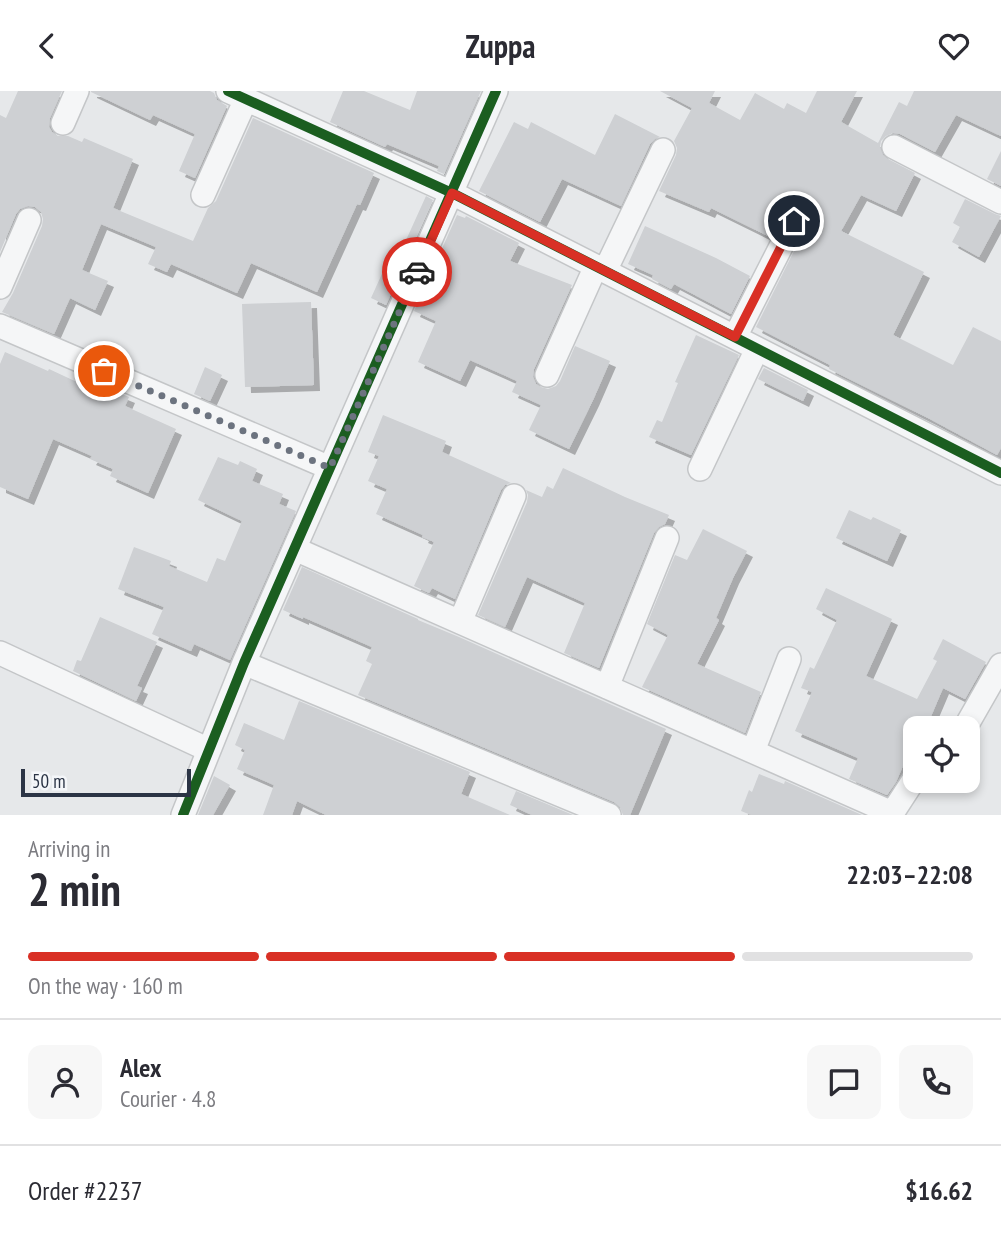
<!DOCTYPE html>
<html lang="en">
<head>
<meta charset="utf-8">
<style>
  :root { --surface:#fff; --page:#f7f7f7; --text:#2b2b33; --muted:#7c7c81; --line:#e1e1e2; --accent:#d93025 }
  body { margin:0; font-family:"PT Sans Narrow",sans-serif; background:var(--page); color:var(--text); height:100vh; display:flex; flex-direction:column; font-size:26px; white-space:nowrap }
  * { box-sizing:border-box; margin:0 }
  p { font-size:23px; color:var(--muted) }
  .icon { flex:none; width:38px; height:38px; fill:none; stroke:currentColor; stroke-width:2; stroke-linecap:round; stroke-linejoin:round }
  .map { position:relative; height:724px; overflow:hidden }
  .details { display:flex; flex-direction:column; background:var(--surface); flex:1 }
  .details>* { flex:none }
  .buttons { position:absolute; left:903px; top:625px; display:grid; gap:14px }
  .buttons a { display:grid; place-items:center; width:77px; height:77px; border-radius:14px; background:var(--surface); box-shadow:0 4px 10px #0003; font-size:35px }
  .scale { position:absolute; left:21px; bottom:18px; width:170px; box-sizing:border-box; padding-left:7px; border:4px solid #2b3445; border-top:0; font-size:19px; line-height:24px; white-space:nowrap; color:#2b3445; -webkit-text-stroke:5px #f4f6f9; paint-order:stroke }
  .pin { position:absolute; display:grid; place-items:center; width:60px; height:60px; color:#fff; margin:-30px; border:4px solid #fff; border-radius:50%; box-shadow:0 2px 7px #0007 }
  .courier { position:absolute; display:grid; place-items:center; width:70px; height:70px; margin:-35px; border:5px solid #d93025; border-radius:50%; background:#fff; color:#222; box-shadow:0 2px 9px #0007 }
  .headline em { font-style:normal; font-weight:700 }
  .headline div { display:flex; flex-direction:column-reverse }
  .headline { display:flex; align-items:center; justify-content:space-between; height:119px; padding:0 28px }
  h1 { font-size:46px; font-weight:700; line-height:52px }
  .bar { display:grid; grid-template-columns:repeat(4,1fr); gap:10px 7px; align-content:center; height:84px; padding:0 28px }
  .bar i { height:9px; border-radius:5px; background:var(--line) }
  .bar .active { background:var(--accent) }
  .bar p { grid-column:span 4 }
  .line { display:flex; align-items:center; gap:18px; padding:0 28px; border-top:2px solid var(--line) }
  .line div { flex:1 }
  .round { display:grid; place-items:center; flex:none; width:74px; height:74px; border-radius:14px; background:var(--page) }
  header { display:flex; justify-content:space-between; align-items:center; height:91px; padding:0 28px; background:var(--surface); font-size:32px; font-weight:700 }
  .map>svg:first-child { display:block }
  .building { fill:#ced0d3; filter:url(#shadow) }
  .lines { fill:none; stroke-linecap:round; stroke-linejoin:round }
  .minor-casing { stroke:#c4c6c8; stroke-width:26 }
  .minor { stroke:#f5f6f7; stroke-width:23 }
  .cycleway-casing { stroke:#f4f6f9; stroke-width:15 }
  .cycleway { stroke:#1b5e20; stroke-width:10 }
  .done { stroke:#6c737f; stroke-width:7; stroke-dasharray:0 12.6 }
  .route { stroke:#d93025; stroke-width:9 }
</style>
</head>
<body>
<header><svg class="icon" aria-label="back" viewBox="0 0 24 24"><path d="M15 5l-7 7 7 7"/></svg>Zuppa<svg class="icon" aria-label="heart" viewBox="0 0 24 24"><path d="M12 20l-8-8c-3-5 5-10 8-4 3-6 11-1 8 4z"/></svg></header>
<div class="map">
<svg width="1001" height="724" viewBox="0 0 1001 724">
  <defs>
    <filter id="shadow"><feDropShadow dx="6" dy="6" stdDeviation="0" flood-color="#0004"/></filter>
  </defs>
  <rect width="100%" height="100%" fill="#e6e8ea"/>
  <path class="building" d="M18,0h44l-12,27 -1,9 3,5 6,4h10l14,6 2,-4 49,21 -20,49 80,33 15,-33 8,-7 37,-83 121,55 -14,32 -3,-1 -40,88 -66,-29 -14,30 -66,-29 -4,8 -19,-8 8,-17 -55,-23 -19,46 26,11 -13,29 -25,-12 -16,36 -52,-22 11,-19 29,-67 1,-7 -2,-7 -6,-5 -7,-1 -8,3 -4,5 -16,38v-137l6,3z
    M91,0h119l4,2 3,7 10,6 -32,72 -16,-7 16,-37 -42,-19 -3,5 -59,-28z
    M343,0h21l46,19 7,-19h64l-37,83 -7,-3 2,-5 -52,-22 -2,3 -55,-25z
    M660,0h55l-6,12 31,17 15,-27 29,16 3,-6 19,10 11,-22h40l-16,31 37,21 21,-41 8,4 7,-15h87v45l-45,-21 -21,37 -35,-18 -7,-1 -7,3 -5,5 -1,6 3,8 5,4 27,14 -19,38 -35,-16 -20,36 83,41 -31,63 60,30 20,-38 28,14v107l-4,7 -67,-36 -101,-50 1,-4 -74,-38 50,-100 2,-6 -2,-7 -6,-6 -7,-1 -7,3 -4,5 -12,22 -59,-29 -2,4 -50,-21 17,-36 1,-7 -3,-7 18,-33z
    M615,23l45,23 -5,2 -5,5 -29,62 -59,-27 -22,43 -61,-31 35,-69 14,7 3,-7 64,33z
    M1001,60v35l-14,-7z
    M426,105l7,4 -47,105 -15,-7 19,-42 7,4z
    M965,108l30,15 6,2 -22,41 -27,-15 8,-15 -7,-4z
    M457,124l8,3 1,-2 53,27 -9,18 62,24 -38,84 -1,8 3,7 5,3 7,2 8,-3 4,-5 15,-35 35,15 -17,39 -24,49 -40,-19 12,-25 -29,-13 5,-11 -47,-21 -10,21 -42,-19 18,-41 -22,-10z
    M645,135l71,32 34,18 -19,38 -57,-30 -3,5 -19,-10 1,-4 -25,-11z
    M311,211l3,83 -69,2 -3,-83z
    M696,244l43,20 -48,100 -42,-18 8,-17 5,2 16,-39 -3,-1z
    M5,261l43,19 1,-2 60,28 3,-7 17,7 -4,9 51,23 -28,64 -38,-17 3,-7 -23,-10 2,-3 -39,-17 -25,60 -28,-12v-123z
    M205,276l17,8 -12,26 -16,-7z
    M764,277l44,22 -5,11 -45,-22z
    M383,324l63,26 -4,11 69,31 -6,2 -4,5 -46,109 -23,-11 -3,5 -15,-7 20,-44 -12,-5 1,-2 -47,-21 11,-25 -19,-8 11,-25 -11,-4z
    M218,366l20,8 2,-4 17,8 -5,12 31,13 -4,10 17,7 -66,149 -36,-16 -3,7 -39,-17 12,-27 -46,-18 16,-42 37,14 -2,5 38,16 10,-24 8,3 17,-40 -44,-21z
    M563,377l62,29 44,18 -4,9 -6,3 -5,6 -55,135 -35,-15 21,-50 -58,-26 -22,50 -27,-12 49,-113 1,-7 -2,-5 16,7 5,-11 6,3z
    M849,419l22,10 2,-3 28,13 -14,31 -51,-23z
    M703,438l44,22 -14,27 -17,40 3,2 -22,44 64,28 -16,41 -103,-46 26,-52 -21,-11 28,-69 12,5z
    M302,476l116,52v1l41,17 207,92 -36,86h-7l-3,-8 -6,-5 -256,-107 14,-31 -6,-3 6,-14 -69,-30v2l-20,-9z
    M826,497l66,31 -26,57 51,23 20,-38 -4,-2 10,-20 43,23 -21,37 -22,-11 -17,40h-11v10l-19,44 -9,13 -38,-16 9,-21 -63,-27 17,-39 -11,-4 9,-21 4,2 23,-49 -21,-11z
    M100,526l57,25 -20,44 5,2 -6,13 -63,-30 4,-11 4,1z
    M299,610l171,71 -9,22 49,21h-184l-29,-14 -5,14h-29l11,-30 -37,-16 8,-19 -10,-5 9,-22 40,17z
    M759,683l25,10 1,-3 77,34h-111l-10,-4 8,-21 3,2z
    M214,685l16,9 -17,30h-15z
    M516,700l57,24h-41l-22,-10z"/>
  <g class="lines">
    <defs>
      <path id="minor" d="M228,0l224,102 549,280
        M63,32l14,-32
        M894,56l107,55
        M203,104l43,-96
        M605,180l58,-121
        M0,196l29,-67
        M0,235l330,142
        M735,246l59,-116
        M547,284l49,-109
        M700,378l57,-120
        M295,458l597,264
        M460,531l54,-126
        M0,562l209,97
        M244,572l365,152
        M607,596l60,-149
        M965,637l36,-63
        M753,660l36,-92
        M183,724l61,-152 252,-572
        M891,724l24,-37"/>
    </defs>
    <use href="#minor" class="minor-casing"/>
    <use href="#minor" class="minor"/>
    <defs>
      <path id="cycleway" d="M228,0l224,102 549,280
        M183,724l61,-152 252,-572"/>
    </defs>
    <use href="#cycleway" class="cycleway-casing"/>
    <use href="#cycleway" class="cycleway"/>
  </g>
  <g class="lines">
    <path class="done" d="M104,280l226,97 87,-196"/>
    <path class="route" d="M417,181l35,-79 283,144 59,-116"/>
  </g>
</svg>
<div class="buttons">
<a><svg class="icon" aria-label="locate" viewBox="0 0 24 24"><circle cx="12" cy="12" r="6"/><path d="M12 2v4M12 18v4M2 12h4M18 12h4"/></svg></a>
</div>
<div class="scale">50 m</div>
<div class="pin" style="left:104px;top:280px;background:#ea580c"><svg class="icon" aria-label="bag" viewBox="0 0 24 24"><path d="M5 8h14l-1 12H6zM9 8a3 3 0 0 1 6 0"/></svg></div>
<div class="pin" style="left:794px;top:130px;background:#1f2937"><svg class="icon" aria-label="home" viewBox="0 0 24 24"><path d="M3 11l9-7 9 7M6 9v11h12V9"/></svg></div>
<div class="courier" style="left:417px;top:181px"><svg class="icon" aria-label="car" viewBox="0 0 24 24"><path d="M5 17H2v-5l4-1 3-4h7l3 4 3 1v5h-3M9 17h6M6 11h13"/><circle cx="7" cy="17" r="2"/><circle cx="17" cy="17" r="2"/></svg></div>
</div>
<section class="details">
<div class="headline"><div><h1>2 min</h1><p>Arriving in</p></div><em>22:03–22:08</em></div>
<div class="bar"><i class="active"></i><i class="active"></i><i class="active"></i><i></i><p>On the way · 160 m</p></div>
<div class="line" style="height:126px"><a class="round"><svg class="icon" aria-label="person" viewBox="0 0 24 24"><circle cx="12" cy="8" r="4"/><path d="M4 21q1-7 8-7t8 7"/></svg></a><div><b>Alex</b><p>Courier · 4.8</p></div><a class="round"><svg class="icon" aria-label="chat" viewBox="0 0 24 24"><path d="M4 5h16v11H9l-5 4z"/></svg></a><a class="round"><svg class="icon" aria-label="phone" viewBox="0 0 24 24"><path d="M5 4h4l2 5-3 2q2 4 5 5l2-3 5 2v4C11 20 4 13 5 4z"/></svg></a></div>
<div class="line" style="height:91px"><div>Order #2237</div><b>$16.62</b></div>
</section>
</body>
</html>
